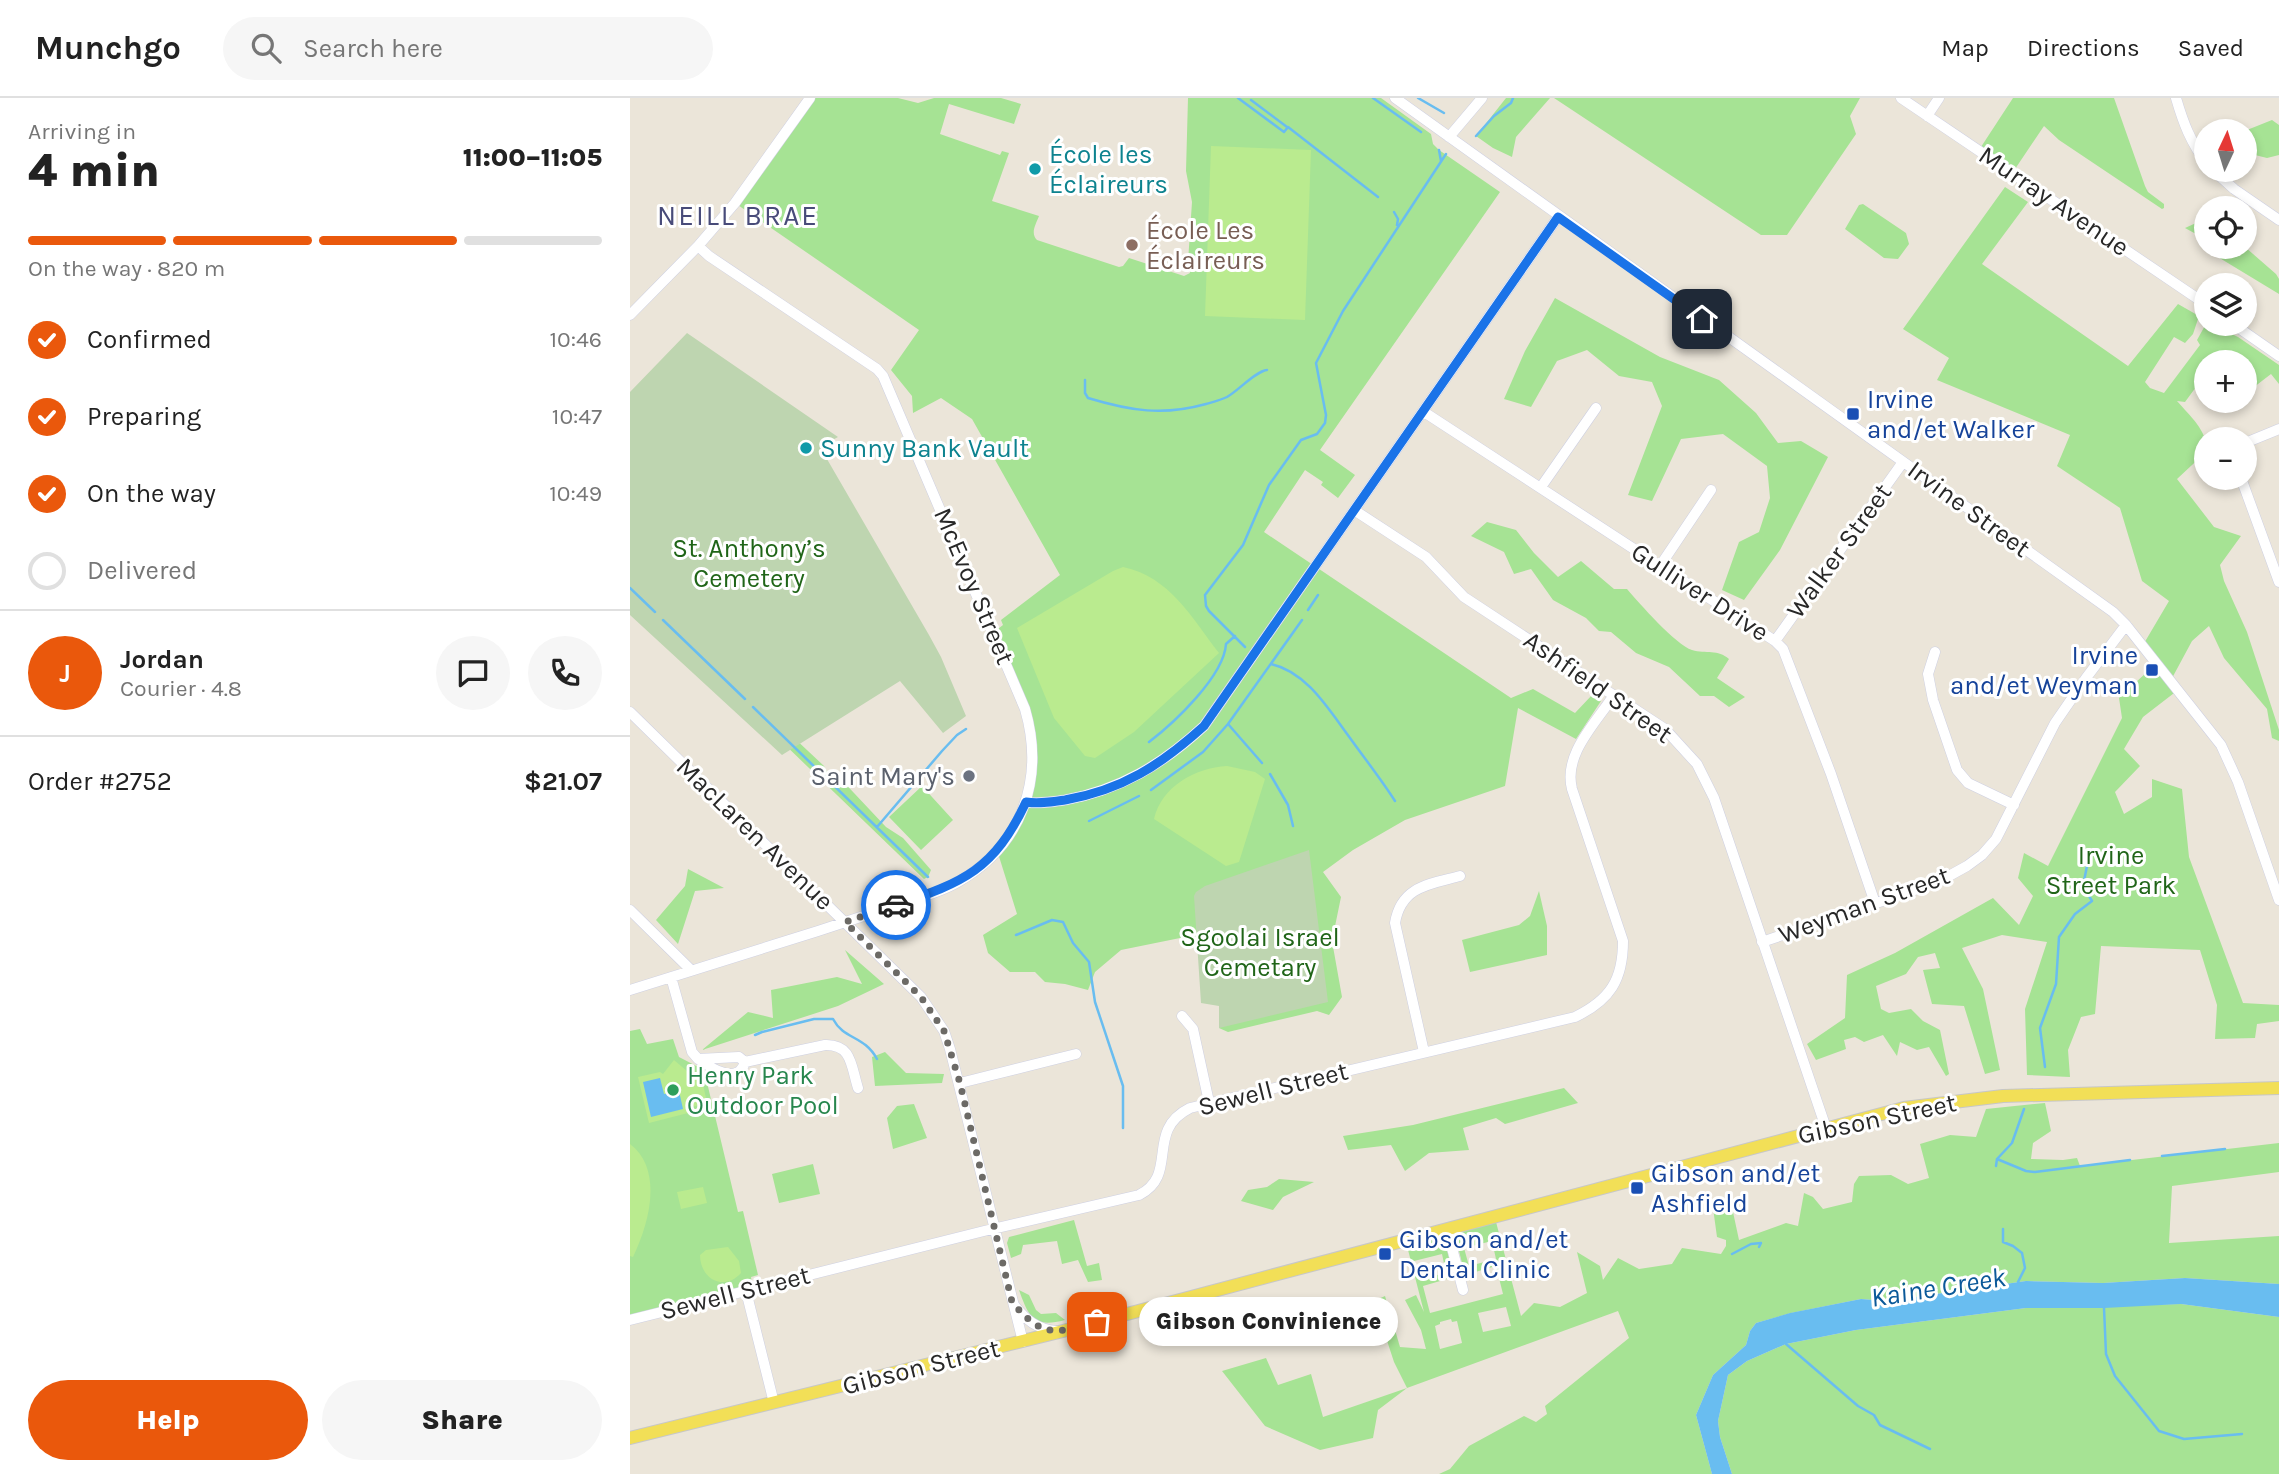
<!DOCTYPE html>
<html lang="en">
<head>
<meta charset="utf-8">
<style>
  :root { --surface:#fff; --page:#f6f6f6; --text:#222; --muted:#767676; --line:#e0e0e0; --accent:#ea580c }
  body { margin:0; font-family:Karla,sans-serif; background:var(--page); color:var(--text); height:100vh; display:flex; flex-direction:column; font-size:26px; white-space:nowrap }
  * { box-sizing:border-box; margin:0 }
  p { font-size:23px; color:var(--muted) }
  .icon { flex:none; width:38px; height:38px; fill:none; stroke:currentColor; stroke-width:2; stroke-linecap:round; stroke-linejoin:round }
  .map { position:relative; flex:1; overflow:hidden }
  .panel { display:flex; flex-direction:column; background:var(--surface); width:630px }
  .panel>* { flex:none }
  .needle { width:46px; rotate:4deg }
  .controls { position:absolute; left:1564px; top:21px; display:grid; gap:14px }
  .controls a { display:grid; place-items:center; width:63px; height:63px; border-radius:50%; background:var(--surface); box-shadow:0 4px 10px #0003; font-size:35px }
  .pin { position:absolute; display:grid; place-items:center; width:60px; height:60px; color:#fff; margin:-30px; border-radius:14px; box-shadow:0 4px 10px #0006 }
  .courier { position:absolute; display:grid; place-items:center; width:70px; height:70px; margin:-35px; border:5px solid #1a73e8; border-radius:50%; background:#fff; color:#222; box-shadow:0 2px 9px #0007 }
  .bubble { position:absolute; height:49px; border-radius:24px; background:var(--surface); box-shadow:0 4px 10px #0003; font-size:23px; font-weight:800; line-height:49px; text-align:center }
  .headline em { font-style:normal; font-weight:800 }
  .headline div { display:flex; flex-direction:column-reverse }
  .headline { display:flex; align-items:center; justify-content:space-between; height:119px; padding:0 28px }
  h1 { font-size:46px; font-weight:800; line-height:52px }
  .bar { display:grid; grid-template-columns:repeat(4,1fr); gap:10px 7px; align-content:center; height:84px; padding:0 28px }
  .bar i { height:9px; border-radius:5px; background:var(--line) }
  .bar .current { background:var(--accent) }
  .bar p { grid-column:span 4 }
  .line { display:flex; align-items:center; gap:18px; padding:0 28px; border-top:2px solid var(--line) }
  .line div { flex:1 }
  .round { display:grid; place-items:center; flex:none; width:74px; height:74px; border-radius:37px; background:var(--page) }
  ol { padding:0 28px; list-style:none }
  li { display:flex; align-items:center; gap:21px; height:77px }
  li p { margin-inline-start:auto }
  li .icon { padding:7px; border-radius:50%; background:var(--accent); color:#fff; stroke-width:4 }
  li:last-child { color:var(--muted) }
  li i { width:38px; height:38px; border:4px solid var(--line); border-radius:50% }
  .cta { display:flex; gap:14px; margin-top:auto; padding:14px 28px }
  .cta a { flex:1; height:80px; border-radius:42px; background:var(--accent); color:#fff; font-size:28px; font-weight:800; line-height:80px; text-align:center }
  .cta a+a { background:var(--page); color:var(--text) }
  header { display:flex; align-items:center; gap:42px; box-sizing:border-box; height:98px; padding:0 35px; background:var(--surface); border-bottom:2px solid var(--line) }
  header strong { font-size:33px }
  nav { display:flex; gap:38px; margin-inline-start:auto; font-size:24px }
  .search { width:490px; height:63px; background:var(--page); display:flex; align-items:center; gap:18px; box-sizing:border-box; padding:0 24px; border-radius:38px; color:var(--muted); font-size:26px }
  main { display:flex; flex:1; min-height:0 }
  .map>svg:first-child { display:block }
  .green { fill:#a6e394; fill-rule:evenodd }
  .cemetery { fill:#bed5b0 }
  .pitch { fill:#baeb8f }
  .water { fill:#69bdf0 }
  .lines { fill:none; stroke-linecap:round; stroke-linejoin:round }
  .stream { stroke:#69bdf0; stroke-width:2.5 }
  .minor-casing { stroke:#ced0e2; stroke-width:11 }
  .major-casing { stroke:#c7c7c7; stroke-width:14 }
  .minor { stroke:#fff; stroke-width:10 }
  .major { stroke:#f2df57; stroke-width:12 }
  .done { stroke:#6c6a66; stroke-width:7; stroke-dasharray:0 12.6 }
  .route { stroke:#1a73e8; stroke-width:9 }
  .culture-dot { fill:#0f9aa8; stroke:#fff; stroke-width:2.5 }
  .education-dot { fill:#8d6e63; stroke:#fff; stroke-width:2.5 }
  .transit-dot { fill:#1a4fb4; stroke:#fff; stroke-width:2.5 }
  .worship-dot { fill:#6b7280; stroke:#fff; stroke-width:2.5 }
  .leisure-dot { fill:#2e9e5b; stroke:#fff; stroke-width:2.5 }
  .labels { text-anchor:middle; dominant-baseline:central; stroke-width:6; stroke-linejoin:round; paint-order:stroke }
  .culture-label { font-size:26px; fill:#0d838f; stroke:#fff; text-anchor:start }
  .street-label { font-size:26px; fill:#282828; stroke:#fff }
  .education-label { font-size:26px; fill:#785e54; stroke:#fff; text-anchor:start }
  .transit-label { font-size:26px; fill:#164399; stroke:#fff; text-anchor:start }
  .park-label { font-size:26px; fill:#206518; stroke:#fff }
  .worship-label { font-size:26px; fill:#5b616d; stroke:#fff; text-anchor:end }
  .leisure-label { font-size:26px; fill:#27864d; stroke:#fff; text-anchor:start }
  .neighbourhood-label { font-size:28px; letter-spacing:2px; fill:#484b79; stroke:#fff }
  .water-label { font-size:28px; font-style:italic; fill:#0b5999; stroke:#fff }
</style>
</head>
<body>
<header>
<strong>Munchgo</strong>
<div class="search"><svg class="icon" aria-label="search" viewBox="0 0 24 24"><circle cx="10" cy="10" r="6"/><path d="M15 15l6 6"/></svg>Search here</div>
<nav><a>Map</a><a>Directions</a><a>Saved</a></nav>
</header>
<main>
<section class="panel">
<div class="headline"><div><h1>4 min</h1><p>Arriving in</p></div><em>11:00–11:05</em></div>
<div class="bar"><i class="current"></i><i class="current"></i><i class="current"></i><i></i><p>On the way · 820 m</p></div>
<ol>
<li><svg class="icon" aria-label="check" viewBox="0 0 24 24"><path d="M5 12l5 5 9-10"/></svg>Confirmed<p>10:46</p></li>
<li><svg class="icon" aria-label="check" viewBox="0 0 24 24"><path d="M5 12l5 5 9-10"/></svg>Preparing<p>10:47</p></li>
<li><svg class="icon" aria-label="check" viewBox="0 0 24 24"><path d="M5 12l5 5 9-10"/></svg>On the way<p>10:49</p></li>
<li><i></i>Delivered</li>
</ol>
<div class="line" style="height:126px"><b class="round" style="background:var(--accent);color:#fff">J</b><div><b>Jordan</b><p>Courier · 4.8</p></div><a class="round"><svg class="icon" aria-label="chat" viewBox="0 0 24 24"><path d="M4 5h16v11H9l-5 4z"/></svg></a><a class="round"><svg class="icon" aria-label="phone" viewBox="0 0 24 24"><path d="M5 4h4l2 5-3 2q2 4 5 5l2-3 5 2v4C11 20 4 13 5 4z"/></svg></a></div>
<div class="line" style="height:91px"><div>Order #2752</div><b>$21.07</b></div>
<div class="cta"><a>Help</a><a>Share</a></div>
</section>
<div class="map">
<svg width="1649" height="1376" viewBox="0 0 1649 1376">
  <rect width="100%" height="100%" fill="#ebe5d9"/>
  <path class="green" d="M180,0h88l20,5 16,-5h67l20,6 -7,20 -65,-20 -9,30 60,21 2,-4 7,2 -17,48 47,15c-3,8 -9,17 -2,24l82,27 4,-1 6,-8 55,18 6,-3 -2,-11 4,-60 -6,-31 2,-73h193l50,36 2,10 6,6 61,42 -180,258 35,25 -17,23 -17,-13 2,-3 -18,-12 -41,62 247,166 22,-9 42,24 17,-18 9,6 -25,38 -58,-31 -13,78 -100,34 -52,30 -30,22 18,25 -9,44 10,56 -13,18 -12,-4 -89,21 -9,-4 11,-15 -33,-72 -12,-4 -64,13 -26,22 -7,18 -23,-6 -20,-2 -10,-10h-25l-22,-19 -5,-18 34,-21 -20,-64 23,-35 13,-70 -39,-113 9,-7 -2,-5 59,-45 -88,-156 -31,-21 -28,15 -1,-17 -21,-26 28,-40 -184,-127z
    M876,0h44l-34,39 -4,20 -19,-9 -17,-12z
    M924,0h306l-10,18 6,18 -69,101h-26z
    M1383,0h101l31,88 3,6 16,12v4l-2,1 -103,-69 -15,-14 -31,46 -34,-22z
    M1642,22l7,5v30l-12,3 -20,-5v-23z
    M1375,89l23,15 -46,62 146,102 50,-62 21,12 -6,18 -8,9 -11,-6 -29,45 5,6 14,5 36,-48 -3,-5 10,-18 31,15 41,28v19l-8,-10 -26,20v-32h-14l1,-2 -10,-8 -8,10h-7v10l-22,30 -8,-1c13,15 30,29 30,50l-30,28 37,48 27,9 -21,29 4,16 23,51 32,98v11l-7,-3 -5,-29 -43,-51 -15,-32 -17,15 -21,39 7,10 -35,27 -19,32 16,17 -25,26 9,22 28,-17v-18l30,10 7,68 54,146 36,2v16l-22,3 -2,14 -40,1 2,-34 -17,-55 -99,-4 -6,68 -14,3 -13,33 2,27 -43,-2 -2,-66 22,-67 -45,-7 -40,13 21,41 17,81 -15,4 -21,-68 -32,-2 -9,-34 17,-2 -5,-15 -17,4 -12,17 -30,12 5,23 8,4 22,-4 12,12 17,9 9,44 -3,2 -17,-29 -12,3 -17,-8 -3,14 -14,-21 -19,7 -9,-5 -11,3 2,9 -30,11 -9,-16 38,-26 2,-43 48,-22 98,-55 26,27 14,-29 -15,-18 6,-25 24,13 74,-148 -3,-20 29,-27 6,-11 -11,-15 26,-44 -27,-20 -22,-73 -63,-42 13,-31 -133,-55 12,-22 -46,-29z
    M1233,106l43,29 3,11 -11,15 -14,-1 -39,-29 14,-24z
    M1577,120v22l-22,-12z
    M1582,149h33l31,27 3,5v15l-66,-40z
    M925,200l105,59 59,23 37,33 22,30 23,-2 27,16 -48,93 -36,50 -22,-10 17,-48 20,-10 11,-34 -3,-32 -44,-32 -42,5 -29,62 -24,-6 34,-89 -10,-24 -33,-6 -32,-26 -30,11 -26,46 -27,-8 21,-48z
    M857,424l29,8 18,23 24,24 23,-16 33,28h13c12,14 49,56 65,61 14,4 26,-1 37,9l-12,19 28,19 -16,10 -15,-11h-14l-31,-29 -33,-14 -25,-21 -12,-1 -13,-13 -33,-18 -22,-31 -17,5 -10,-22 -33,-16z
    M129,607l65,61 4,8 10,2 48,51 17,11 28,32 -3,7 -4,2 -173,-167z
    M292,688l31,34 -32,30 -32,-33z
    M58,771l36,19 -29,3 -17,53 -22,-24 29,-34z
    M909,793l8,35v29l-77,17 -8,-32 57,-15 11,-9z
    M215,852l39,34 -46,22 -136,44 46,-38 25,6 -2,-28 66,-13 25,7z
    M10,931l7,15 26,-5 6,18 25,13 34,142 5,-1 15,64 -7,2 2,12 -123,31v-289z
    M255,954l21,21 38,1 -2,9 -67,3 -3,-29z
    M934,990l14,15 -73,21 -9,-6 -33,10 6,22 -40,3 -24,18 -14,-26 -43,5 -5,-14 70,-11z
    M1415,1005l6,28 -18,12 -2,16 32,1 14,-2 3,8 199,-23v29l-107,14 -3,57 110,-7v48l-94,-6 -82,5 -77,-2 -139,20 -26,-2 -70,14 -35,10 -6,8 -4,14 -33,30 -17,40 16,59h-273l11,-5 19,-23 55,-30 12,6 11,-8 -2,-8 84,-68 -11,-27 -211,77 -29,22 -5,28 -53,12 -55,-24 -43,-55 44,-13 12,27 33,-11 12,43 84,-29 -13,-26 -20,-61 11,-5 15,51 26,2 -5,-19 -16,-30 11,-5 8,17 -17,-66 30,-8 8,4 9,35 -31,9 7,27 73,-19 -7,-28 -31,9 -9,-36 5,-7 35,-10 25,94 13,-13 26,4 27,-14 -10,-41 23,14 3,14 15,-22 21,11 33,-5 10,-16 39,6 5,-8v-6l-9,-3 -4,-29 13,-3 7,7 6,28 47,-17 12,3 6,-33 9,4 10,12 29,-7 2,-18 5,-8 32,-1 17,9 21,-6 -9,-34 30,-9 26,2 10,-28zM862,1143l4,18 -27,7 -5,-18zM812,1156l4,19 -27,6 -5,-18zM876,1209l5,19 -28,6 -5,-19zM821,1221l1,3 5,-1 5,22 -22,6 -5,-23 5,-2v-2z
    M284,1006l13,34 -34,11 -6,-31 10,-12z
    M183,1066l7,30 -41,9 -7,-29z
    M649,1081l35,3 -31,15 -10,13 -32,-9 7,-11 19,-3z
    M444,1122l13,46 12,-3 3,17 -14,2 -10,-22 -16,4 -5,-23 -34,4 -2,9 -10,4 -4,-15 2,-6z
    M389,1192l10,5 7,15 5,4 15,-1 9,7c-31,8 -36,-2 -46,-30z
    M1551,1206l98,13v157h-547l-12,-37 -2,-16 10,-46 19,-14 39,-17 70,-14 170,-22z"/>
  <path class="cemetery" d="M57,235l151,104 -18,10 109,188 12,22 25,59 -23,17 -43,-52 -118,74 -152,-140v-223z
    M679,752l19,152 -109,26v-22l-18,-3 -7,-107 2,-4 9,-6z"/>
  <path class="pitch" d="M581,48l100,4 -6,170 -100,-4z
    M493,469c47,10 68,50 96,86l-85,79 -39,26 -10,-2 -31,-38 -37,-90 96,-57z
    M597,668l28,6 10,7 -26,83 -13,4 -72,-47c8,-33 41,-51 73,-53z
    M44,962l20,17 7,-2 6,28 -15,4 -4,6 -39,10 -11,-46 22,-5 3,2z
    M0,1046c34,26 19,80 3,113l-3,-1z
    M73,1089l4,16 -26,6 -4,-17z
    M98,1149l11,14 2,12c-17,19 -41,6 -41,-18l6,-5z"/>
  <path class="water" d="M30,980l4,16 15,-3 4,18 -32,8 -8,-35z
    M1555,1180l94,6v33l-98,-13 -77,4h-78l-170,22 -70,14 -39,17 -19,14 -10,46 2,16 12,37h-20l-16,-59 17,-40 33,-30 4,-14 6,-8 34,-10 71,-14 26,2 139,-20 77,2z"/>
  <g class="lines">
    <path class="stream" d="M608,0l46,34 4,-5 90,70
      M743,0l48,34
      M788,0l26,15
      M621,2l36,27
      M846,38l18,-20 17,-13 2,-5
      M809,52l2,11
      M764,114l4,7 -1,6
      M455,282v13l3,5c43,13 75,18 118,6 7,-2 15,-4 21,-7 12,-7 29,-26 40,-27
      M0,490l25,24
      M678,512l10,-15
      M33,522l82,79
      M615,549l-36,-36 -3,-5 -1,-11 38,-50 26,-60 32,-45 16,-6 8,-11 1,-8 -10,-52 27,-52 103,-157
      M641,566c36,8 58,46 79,74 15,21 31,41 45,63
      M123,609l175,170
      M598,626l34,39
      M519,644c25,-19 75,-66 77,-98l9,-8
      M640,676l18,31 5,21
      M521,692l52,-38 25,-28 74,-104
      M459,723l50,-25
      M247,729l65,-76 15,-16 9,-6
      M386,837l36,-15 11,2 10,21 16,19 6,40 28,84v42
      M125,937l7,-3 52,-13h19c11,21 31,16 44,40
      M1415,969l-5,-39 16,-44 3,-47 16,-23 17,-13 -9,-15 6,-30
      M1532,1058l63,-7
      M1367,1061l29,12 9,1 95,-12
      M1366,1068l1,-7 15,-16 12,-34
      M1373,1131v13l10,4 9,7 3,15 -7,14
      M1102,1156l19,-10 10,-1 -2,4
      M1474,1210l2,46 9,22 44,55 25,8 58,-5
      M1156,1246l72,62 16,9 6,10 50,24"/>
    <defs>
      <path id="minor" d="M765,0l718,514 13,13 95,120 17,37 41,118
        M1271,0l306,207
        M1546,0c7,24 15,46 31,65
        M1297,18l12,-18
        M819,39l33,-39
        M1583,72l21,19 45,31
        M0,217l68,-69 37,-43 75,-105
        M1603,226l46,32
        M794,314l351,229 8,8 48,125 44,129
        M1615,345l34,-14
        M1611,380l38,104
        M911,389l55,-79
        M724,412l72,47 38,40 201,132 32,35 17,34 112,330
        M1030,468l51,-76
        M1145,543l128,-179
        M1305,554l-7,22 5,26 24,70 11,13 46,22
        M0,614l291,285 23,34 6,18 73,293
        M396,704c14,2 25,0 39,-2 55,-10 98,-36 139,-74l354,-509
        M0,812l61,60
        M1132,844l176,-60 29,-16 15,-11 14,-16 59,-116 31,-45 40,-53
        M41,879l21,75 6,7
        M0,892c62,-20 125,-39 188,-59 28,-9 57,-19 85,-28 19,-6 38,-11 55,-21 65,-37 87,-104 67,-173l-142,-333 -6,-7 -168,-113 -11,-10
        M552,918l11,13 16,73
        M794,954l-29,-129c6,-37 35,-39 65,-47
        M109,959l6,5c-7,24 -34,6 -47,-3z
        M115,964l80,-17c27,-1 26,21 33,43
        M330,985l116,-29
        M817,1131l16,61
        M116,1193l28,112
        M384,1207c12,15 23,24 42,26
        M0,1222l354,-89 155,-36c41,-21 5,-64 51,-87l385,-91c35,-17 48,-37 48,-76l-51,-152c-9,-35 24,-66 42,-94"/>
      <path id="major" d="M0,1340l433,-107 841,-223 99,-12 276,-8"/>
    </defs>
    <use href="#minor" class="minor-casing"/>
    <use href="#major" class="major-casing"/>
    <use href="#minor" class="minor"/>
    <use href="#major" class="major"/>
  </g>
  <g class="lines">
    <path class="done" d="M266,807l-51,17 76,75 23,34 16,52 52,219c30,36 43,32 85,20"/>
    <path class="route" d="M266,807c68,-23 98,-35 130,-103 14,2 25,0 39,-2 57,-10 96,-35 139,-74l354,-509 144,102"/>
  </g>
  <g class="culture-dot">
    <circle cx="405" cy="71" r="7"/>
    <circle cx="176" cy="350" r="7"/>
  </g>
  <circle class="education-dot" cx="502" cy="147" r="7"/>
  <g class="transit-dot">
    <rect x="1216" y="309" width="14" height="14" rx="3.5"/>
    <rect x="1515" y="565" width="14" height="14" rx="3.5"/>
    <rect x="1000" y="1083" width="14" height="14" rx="3.5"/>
    <rect x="748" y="1149" width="14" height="14" rx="3.5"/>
  </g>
  <circle class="worship-dot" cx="339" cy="678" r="7"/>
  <circle class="leisure-dot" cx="43" cy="992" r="7"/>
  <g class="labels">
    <g class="culture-label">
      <text x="419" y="56">École les<tspan x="419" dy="30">Éclaireurs</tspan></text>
      <text x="190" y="350">Sunny Bank Vault</text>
    </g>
    <g class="street-label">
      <text transform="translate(1424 103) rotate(34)">Murray Avenue</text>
      <text transform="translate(1339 411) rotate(36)">Irvine Street</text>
      <text transform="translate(1209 453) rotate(-54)">Walker Street</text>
      <text transform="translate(344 488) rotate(67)">McEvoy Street</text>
      <text transform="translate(1070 494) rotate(33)">Gulliver Drive</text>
      <text transform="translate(968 589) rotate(35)">Ashfield Street</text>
      <text transform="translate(125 736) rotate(44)">MacLaren Avenue</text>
      <text transform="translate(1234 807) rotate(-20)">Weyman Street</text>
      <text transform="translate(643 991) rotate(-14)">Sewell Street</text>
      <text transform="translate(1247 1021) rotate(-12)">Gibson Street</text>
      <text transform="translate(105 1195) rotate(-14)">Sewell Street</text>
      <text transform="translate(291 1269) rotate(-14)">Gibson Street</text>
    </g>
    <g class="education-label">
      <text x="516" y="132">École Les<tspan x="516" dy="30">Éclaireurs</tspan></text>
    </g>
    <g class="transit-label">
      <text x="1237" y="301">Irvine<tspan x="1237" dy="30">and/et Walker</tspan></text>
      <text x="1508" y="557" text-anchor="end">Irvine<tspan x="1508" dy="30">and/et Weyman</tspan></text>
      <text x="1021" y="1075">Gibson and/et<tspan x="1021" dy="30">Ashfield</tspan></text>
      <text x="769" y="1141">Gibson and/et<tspan x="769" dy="30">Dental Clinic</tspan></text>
    </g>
    <g class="park-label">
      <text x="119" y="450">St. Anthony’s<tspan x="119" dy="30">Cemetery</tspan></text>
      <text x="1481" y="757">Irvine<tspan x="1481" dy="30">Street Park</tspan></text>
      <text x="630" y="839">Sgoolai Israel<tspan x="630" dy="30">Cemetary</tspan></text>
    </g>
    <g class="worship-label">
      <text x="325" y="678">Saint Mary's</text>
    </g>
    <g class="leisure-label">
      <text x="57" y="977">Henry Park<tspan x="57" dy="30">Outdoor Pool</tspan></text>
    </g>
    <g class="neighbourhood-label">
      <text x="108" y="117">NEILL BRAE</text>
    </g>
    <g class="water-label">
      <text transform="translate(1308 1189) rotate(-9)">Kaine Creek</text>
    </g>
  </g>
</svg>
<div class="controls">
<a><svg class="needle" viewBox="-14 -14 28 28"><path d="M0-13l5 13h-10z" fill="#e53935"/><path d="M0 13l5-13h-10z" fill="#767676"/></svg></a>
<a><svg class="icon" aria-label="locate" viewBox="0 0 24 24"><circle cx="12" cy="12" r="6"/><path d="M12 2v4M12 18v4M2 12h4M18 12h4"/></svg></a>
<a><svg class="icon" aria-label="layers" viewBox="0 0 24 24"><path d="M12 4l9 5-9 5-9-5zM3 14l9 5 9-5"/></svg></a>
<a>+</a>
<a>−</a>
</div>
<div class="pin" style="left:467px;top:1224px;background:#ea580c"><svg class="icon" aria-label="bag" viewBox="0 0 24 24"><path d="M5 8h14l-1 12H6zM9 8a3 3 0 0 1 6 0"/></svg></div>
<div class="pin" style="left:1072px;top:221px;background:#1f2937"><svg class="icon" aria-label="home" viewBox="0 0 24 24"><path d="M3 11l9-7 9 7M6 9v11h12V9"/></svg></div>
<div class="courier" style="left:266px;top:807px"><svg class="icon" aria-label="car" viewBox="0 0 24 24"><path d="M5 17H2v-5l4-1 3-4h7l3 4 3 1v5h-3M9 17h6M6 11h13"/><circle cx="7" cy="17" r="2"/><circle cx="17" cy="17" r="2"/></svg></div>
<div class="bubble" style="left:509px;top:1199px;width:259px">Gibson Convinience</div>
</div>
</main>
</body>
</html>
